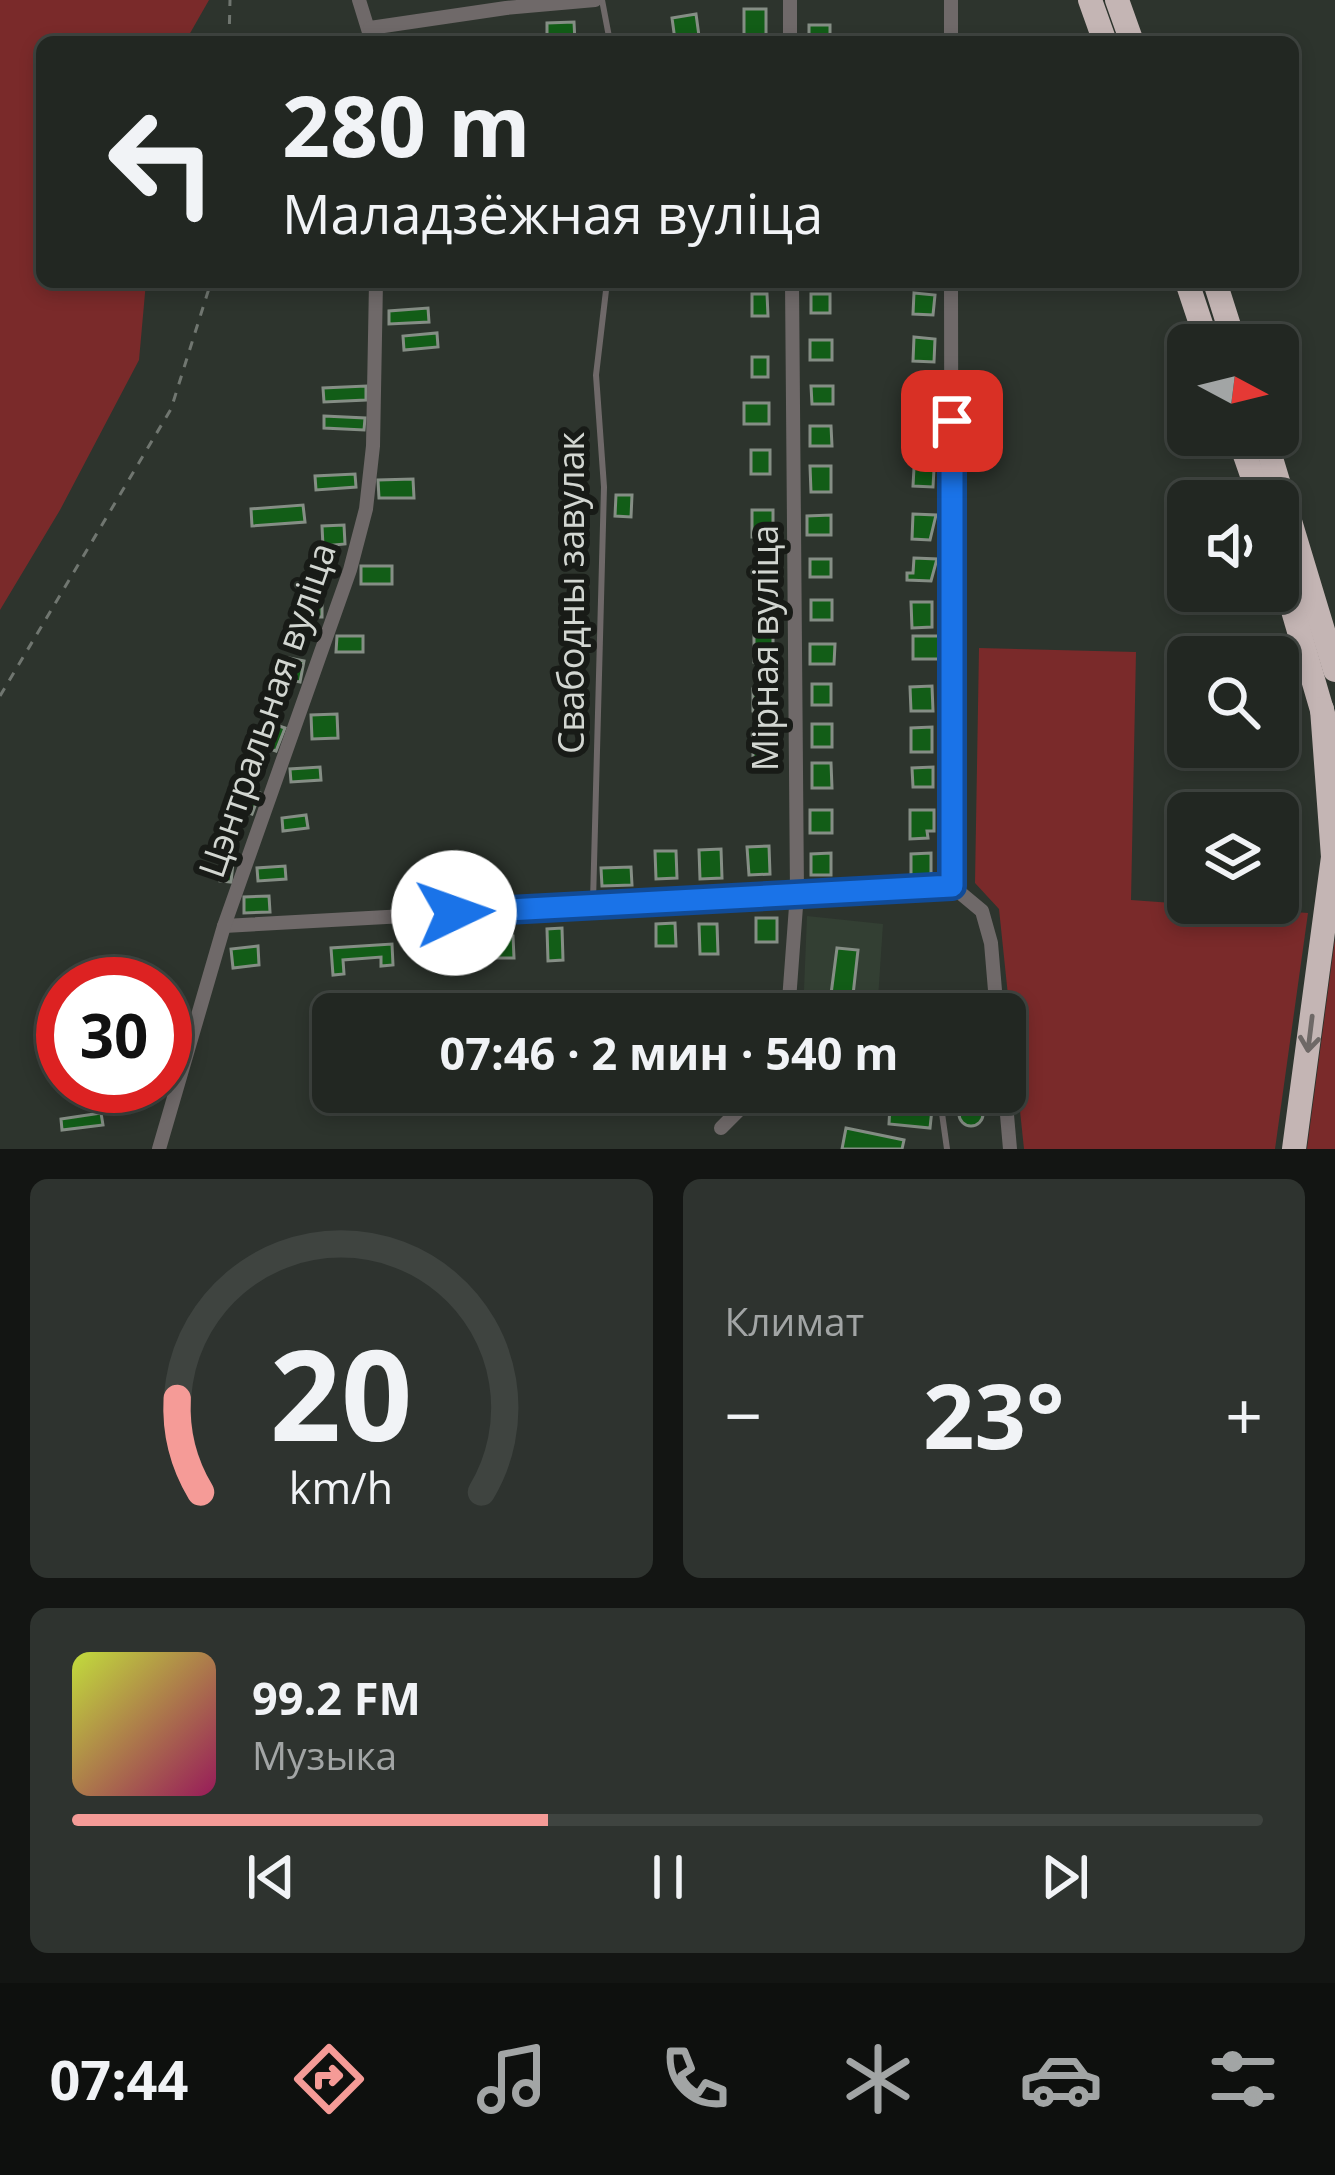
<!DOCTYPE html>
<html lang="ru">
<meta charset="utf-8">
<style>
body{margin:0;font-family:"Open Sans",sans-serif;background:#2e332f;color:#f1f3f6;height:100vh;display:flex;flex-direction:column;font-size:45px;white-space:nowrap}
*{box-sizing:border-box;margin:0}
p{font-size:39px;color:#a2a5a5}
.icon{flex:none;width:66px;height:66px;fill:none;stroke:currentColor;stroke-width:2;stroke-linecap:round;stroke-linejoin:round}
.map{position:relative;height:1149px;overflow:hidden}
.side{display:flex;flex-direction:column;gap:30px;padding:30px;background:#131513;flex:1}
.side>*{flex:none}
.top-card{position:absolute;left:36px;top:36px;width:1263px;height:252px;border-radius:18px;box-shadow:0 6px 18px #0003,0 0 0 3px #3f4440;background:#222722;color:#f1f3f6;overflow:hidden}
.needle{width:78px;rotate:97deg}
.controls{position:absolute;left:1167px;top:324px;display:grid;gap:24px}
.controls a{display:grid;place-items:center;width:132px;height:132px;border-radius:18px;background:#222722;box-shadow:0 6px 18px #0003,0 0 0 3px #3f4440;font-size:60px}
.speed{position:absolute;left:36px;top:957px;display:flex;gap:24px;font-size:60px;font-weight:700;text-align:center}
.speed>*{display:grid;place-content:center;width:156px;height:156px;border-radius:50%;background:#222722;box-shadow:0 6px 18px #0003,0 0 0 3px #3f4440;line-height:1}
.speed .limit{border:18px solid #d22;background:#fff;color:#111}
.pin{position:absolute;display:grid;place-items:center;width:102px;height:102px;color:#fff;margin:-51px;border-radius:24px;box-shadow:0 6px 18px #0006}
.me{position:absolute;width:132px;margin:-66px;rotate:87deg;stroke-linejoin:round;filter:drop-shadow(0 0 9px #0008)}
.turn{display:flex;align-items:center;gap:42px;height:252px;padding:0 48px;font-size:54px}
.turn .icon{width:156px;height:156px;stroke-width:2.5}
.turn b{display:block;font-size:84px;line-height:102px}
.big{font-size:90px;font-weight:700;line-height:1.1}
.side .card{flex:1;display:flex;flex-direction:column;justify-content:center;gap:18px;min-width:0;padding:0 42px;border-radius:18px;background:#2e332f}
.side .dial{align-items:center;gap:0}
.dial svg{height:312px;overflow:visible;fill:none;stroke:#3f4440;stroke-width:7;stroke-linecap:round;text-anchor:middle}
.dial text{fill:#f1f3f6;stroke:none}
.song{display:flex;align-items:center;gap:36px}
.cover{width:144px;height:144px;border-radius:18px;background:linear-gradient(135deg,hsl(70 70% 55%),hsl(330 70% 35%))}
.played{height:12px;border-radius:6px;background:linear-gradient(90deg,#f59b97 40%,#3f4440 40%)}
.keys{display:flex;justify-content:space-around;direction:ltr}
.heat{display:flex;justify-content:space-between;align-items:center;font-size:66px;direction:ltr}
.side .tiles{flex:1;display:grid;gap:30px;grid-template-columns:1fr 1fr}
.card:last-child{grid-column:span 2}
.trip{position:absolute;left:312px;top:993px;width:714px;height:120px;border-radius:18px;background:#222722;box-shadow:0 6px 18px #0003,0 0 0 3px #3f4440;font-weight:700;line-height:120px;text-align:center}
.tab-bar{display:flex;height:192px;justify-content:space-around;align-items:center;background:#0e100e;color:#a2a5a5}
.tab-bar .icon{width:84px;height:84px}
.tab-bar .on{color:#f59b97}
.tab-bar b{font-size:54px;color:#f1f3f6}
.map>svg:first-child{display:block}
</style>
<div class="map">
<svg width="1335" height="1149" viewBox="0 0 1335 1149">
<rect width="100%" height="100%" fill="#2d342d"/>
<path fill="#333f33" d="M807,916L883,924L877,1014H803Z"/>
<g fill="#7a2a2a">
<path d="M0,0H209L185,42H42V282H146L139,360L60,510L0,610Z"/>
<path d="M979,648L1136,652L1131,900L1308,913L1275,1149H1024L999,909L975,883Z"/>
<path d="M1335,939V1149H1307Z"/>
</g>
<g fill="#125d17" stroke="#858e85" stroke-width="3">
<rect x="744" y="9" width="22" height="29"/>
<path d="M696,14L699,36L675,40L672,18Z"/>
<path d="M574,22L575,42H547V23Z"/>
<rect x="809" y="25" width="21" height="17"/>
<path d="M914,293L935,295L933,315L913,314Z"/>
<path d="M752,294H767L768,316H752Z"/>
<rect x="811" y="294" width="19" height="19"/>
<path d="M428,308L429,322L389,324V311Z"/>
<path d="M437,333L438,347L404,350L403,336Z"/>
<path d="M914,337L935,339L934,362L913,361Z"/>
<rect x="810" y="340" width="22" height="20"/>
<rect x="752" y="357" width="16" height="20"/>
<path d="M909,385L937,386L936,405L908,404Z"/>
<path d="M366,386V400L324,402L323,388Z"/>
<path d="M811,386H833V404H812Z"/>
<rect x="744" y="403" width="25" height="21"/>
<path d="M324,416L365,418L364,430L324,428Z"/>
<path d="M914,424L934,425L932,448L913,447Z"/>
<path d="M810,426H831L832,446H810Z"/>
<rect x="751" y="450" width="19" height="24"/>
<path d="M810,466H831V492H811Z"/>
<path d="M914,468L934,469L933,487L913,486Z"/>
<path d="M355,474L356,487L316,490L315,476Z"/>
<path d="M413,479L414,498H379L378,480Z"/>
<path d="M616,495H632L631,517L615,516Z"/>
<path d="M303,505L305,522L252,526L251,509Z"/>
<rect x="752" y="510" width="21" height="27"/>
<path d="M913,514L936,515L930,540L912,539Z"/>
<path d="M831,515V535H807V516Z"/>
<path d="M344,525L345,544L323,546L322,526Z"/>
<path d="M914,558L937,559L931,581L907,580V573H913Z"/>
<rect x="810" y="559" width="21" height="18"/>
<rect x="361" y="566" width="31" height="18"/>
<path d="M772,577V599H755V578Z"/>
<path d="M304,595H322V617H305Z"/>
<rect x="811" y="600" width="21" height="20"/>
<path d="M911,602H932V627L912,628Z"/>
<rect x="754" y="635" width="19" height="27"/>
<path d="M337,636H363V652H336Z"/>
<rect x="913" y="636" width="27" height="23"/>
<path d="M810,644H835L834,664H810Z"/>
<path d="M289,658L304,661L300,682L285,679Z"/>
<rect x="812" y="684" width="19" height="21"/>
<path d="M932,686L933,711H911L910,687Z"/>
<rect x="753" y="689" width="18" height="22"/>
<path d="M337,714L338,738L312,739L311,715Z"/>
<path d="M264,721L285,728L276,751L256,744Z"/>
<rect x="812" y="724" width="20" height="23"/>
<path d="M932,727V752H911V728Z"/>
<rect x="753" y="735" width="18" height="23"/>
<path d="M812,763H831L832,788H812Z"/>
<path d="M320,767L321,780L291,782L290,769Z"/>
<path d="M933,767V787H913L912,768Z"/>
<path d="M246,788L260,793L252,814L238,809Z"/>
<rect x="810" y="810" width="22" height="23"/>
<path d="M910,810H934V831H927L928,838L910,839Z"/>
<path d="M306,815L308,828L283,831L282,818Z"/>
<path d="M769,846L770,874L749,875L747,847Z"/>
<path d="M721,849L722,878L700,879L699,850Z"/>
<path d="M655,851H676L677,878L656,879Z"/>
<path d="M223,852L234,853L231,882L220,881Z"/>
<path d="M831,853V875H811V854Z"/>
<path d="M931,853V875L911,876V854Z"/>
<path d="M468,862H488L489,881L469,882Z"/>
<path d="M285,866L286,879L258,881L257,868Z"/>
<path d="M631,867L632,885L602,886L601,868Z"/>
<path d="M269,896L270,912L244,913V897Z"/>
<rect x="756" y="918" width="21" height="24"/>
<path d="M675,923L676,946H656V924Z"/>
<path d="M699,924H717L718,954H700Z"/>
<path d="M562,928L563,960L548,961L547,929Z"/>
<path d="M465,935L466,959L455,960L449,936Z"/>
<path d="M513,936L514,958H495L494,937Z"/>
<path d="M392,944L393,965L381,966V957L343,960L344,974L333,975L331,948Z"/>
<path d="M258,946L259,965L233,968L231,949Z"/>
<path d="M837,948L858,950L852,1004L830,1002Z"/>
<circle cx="971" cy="1114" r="12"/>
<path d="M890,1105L932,1109L930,1128L889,1124Z"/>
<path d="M101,1113L103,1125L62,1130L61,1119Z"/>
<path d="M846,1128L904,1140L902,1149H842Z"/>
</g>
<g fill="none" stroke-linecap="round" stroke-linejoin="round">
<g stroke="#707670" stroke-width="3" stroke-dasharray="9 9" stroke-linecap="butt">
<path d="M229,42L230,0"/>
<path d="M0,696L171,409L211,282"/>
</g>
<g stroke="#6f6969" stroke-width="6">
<path d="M602,0L610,42"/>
<path d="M593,902L604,487L596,375L607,282"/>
<path d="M939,1092L947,1149"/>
</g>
<g stroke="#6f6969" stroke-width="14">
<path d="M359,0L372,42"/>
<path d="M790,0V42"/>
<path d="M951,0V42"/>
<path d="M370,28L506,8L595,0"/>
<path d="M951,282L952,886L982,911L991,943L997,1014"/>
<path d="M224,926L952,886"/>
<path d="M788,1014L797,893L792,282"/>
<path d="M1005,1092L1010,1149"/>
<path d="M721,1128L757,1092"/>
<path d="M159,1149L224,926L350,570L366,509L373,446L376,282"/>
</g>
<g stroke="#c4b5b4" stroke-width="24">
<path d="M1090,0L1105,42"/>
<path d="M1117,0L1132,42"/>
<path d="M1187,282L1208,345"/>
<path d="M1215,282L1235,345"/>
<path d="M1238,435L1261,501"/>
<path d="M1264,435L1335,670"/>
<path d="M1278,559L1326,724"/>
<path d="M1294,1149L1333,857L1322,709"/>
</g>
</g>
<defs><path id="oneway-shaft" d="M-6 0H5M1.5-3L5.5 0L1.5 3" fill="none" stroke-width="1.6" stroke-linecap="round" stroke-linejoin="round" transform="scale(3)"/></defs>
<use stroke="#6e6866" href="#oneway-shaft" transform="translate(1310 1034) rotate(97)"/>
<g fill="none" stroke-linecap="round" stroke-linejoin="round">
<defs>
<path id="route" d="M454,913L952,886V421"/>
</defs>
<use href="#route" stroke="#114b97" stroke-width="30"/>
<use href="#route" stroke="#1a73e8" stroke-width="21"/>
</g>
<g text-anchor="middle" stroke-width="12" stroke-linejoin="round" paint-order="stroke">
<g font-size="36" fill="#d2d6d1" stroke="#181b17">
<text transform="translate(571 593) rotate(-90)" y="13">Свабодны завулак</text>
<text transform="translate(765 648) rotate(-90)" y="13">Мірная вуліца</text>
<text transform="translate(267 710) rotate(-71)" y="13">Цэнтральная вуліца</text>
</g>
</g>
</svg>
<div class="controls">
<a><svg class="needle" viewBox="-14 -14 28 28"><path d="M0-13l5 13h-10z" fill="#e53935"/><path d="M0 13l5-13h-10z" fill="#a2a5a5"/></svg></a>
<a><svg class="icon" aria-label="sound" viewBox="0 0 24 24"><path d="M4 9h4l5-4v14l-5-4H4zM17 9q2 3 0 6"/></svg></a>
<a><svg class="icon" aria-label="search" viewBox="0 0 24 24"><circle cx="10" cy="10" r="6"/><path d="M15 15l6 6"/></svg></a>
<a><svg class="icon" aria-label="layers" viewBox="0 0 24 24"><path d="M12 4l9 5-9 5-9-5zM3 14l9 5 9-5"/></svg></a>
</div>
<div class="speed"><div class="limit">30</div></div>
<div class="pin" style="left:952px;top:421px;background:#d93025"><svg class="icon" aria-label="arrive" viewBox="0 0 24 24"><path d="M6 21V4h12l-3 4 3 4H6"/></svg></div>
<svg class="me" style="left:454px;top:913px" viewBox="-20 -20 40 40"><circle r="19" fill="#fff"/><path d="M0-13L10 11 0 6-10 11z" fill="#1a73e8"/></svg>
<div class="trip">07:46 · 2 мин · 540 m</div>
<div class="top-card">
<div class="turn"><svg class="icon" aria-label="left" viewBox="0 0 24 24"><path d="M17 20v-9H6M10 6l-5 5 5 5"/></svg><div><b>280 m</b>Маладзёжная вуліца</div></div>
</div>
</div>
<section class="side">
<div class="tiles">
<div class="card dial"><svg viewBox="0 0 100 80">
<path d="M14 69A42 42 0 1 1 86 69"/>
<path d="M14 69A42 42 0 0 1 8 45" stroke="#f59b97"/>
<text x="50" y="56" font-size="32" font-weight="700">20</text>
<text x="50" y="72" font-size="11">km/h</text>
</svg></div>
<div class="card"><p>Климат</p>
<div class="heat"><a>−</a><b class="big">23°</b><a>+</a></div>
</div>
<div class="card">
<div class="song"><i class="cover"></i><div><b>99.2 FM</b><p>Музыка</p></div></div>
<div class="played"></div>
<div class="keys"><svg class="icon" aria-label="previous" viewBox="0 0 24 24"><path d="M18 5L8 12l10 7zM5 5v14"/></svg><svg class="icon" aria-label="pause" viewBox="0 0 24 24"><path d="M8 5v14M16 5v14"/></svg><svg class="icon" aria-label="next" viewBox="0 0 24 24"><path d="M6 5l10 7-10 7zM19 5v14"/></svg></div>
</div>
</div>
</section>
<nav class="tab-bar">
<b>07:44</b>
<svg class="icon on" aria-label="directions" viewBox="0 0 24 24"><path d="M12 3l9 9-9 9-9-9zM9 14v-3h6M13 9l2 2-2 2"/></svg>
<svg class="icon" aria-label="music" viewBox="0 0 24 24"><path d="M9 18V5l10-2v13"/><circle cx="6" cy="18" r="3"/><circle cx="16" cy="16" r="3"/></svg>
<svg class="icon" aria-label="phone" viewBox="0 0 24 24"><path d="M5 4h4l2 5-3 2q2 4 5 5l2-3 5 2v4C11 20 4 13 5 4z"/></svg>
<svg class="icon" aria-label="climate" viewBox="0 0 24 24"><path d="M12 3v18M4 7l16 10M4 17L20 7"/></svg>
<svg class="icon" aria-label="car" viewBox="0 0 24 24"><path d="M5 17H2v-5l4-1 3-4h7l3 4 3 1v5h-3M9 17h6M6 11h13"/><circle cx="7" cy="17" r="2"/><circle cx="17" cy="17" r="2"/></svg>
<svg class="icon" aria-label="filters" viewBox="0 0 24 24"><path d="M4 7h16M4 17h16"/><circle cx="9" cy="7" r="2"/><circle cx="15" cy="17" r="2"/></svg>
</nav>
